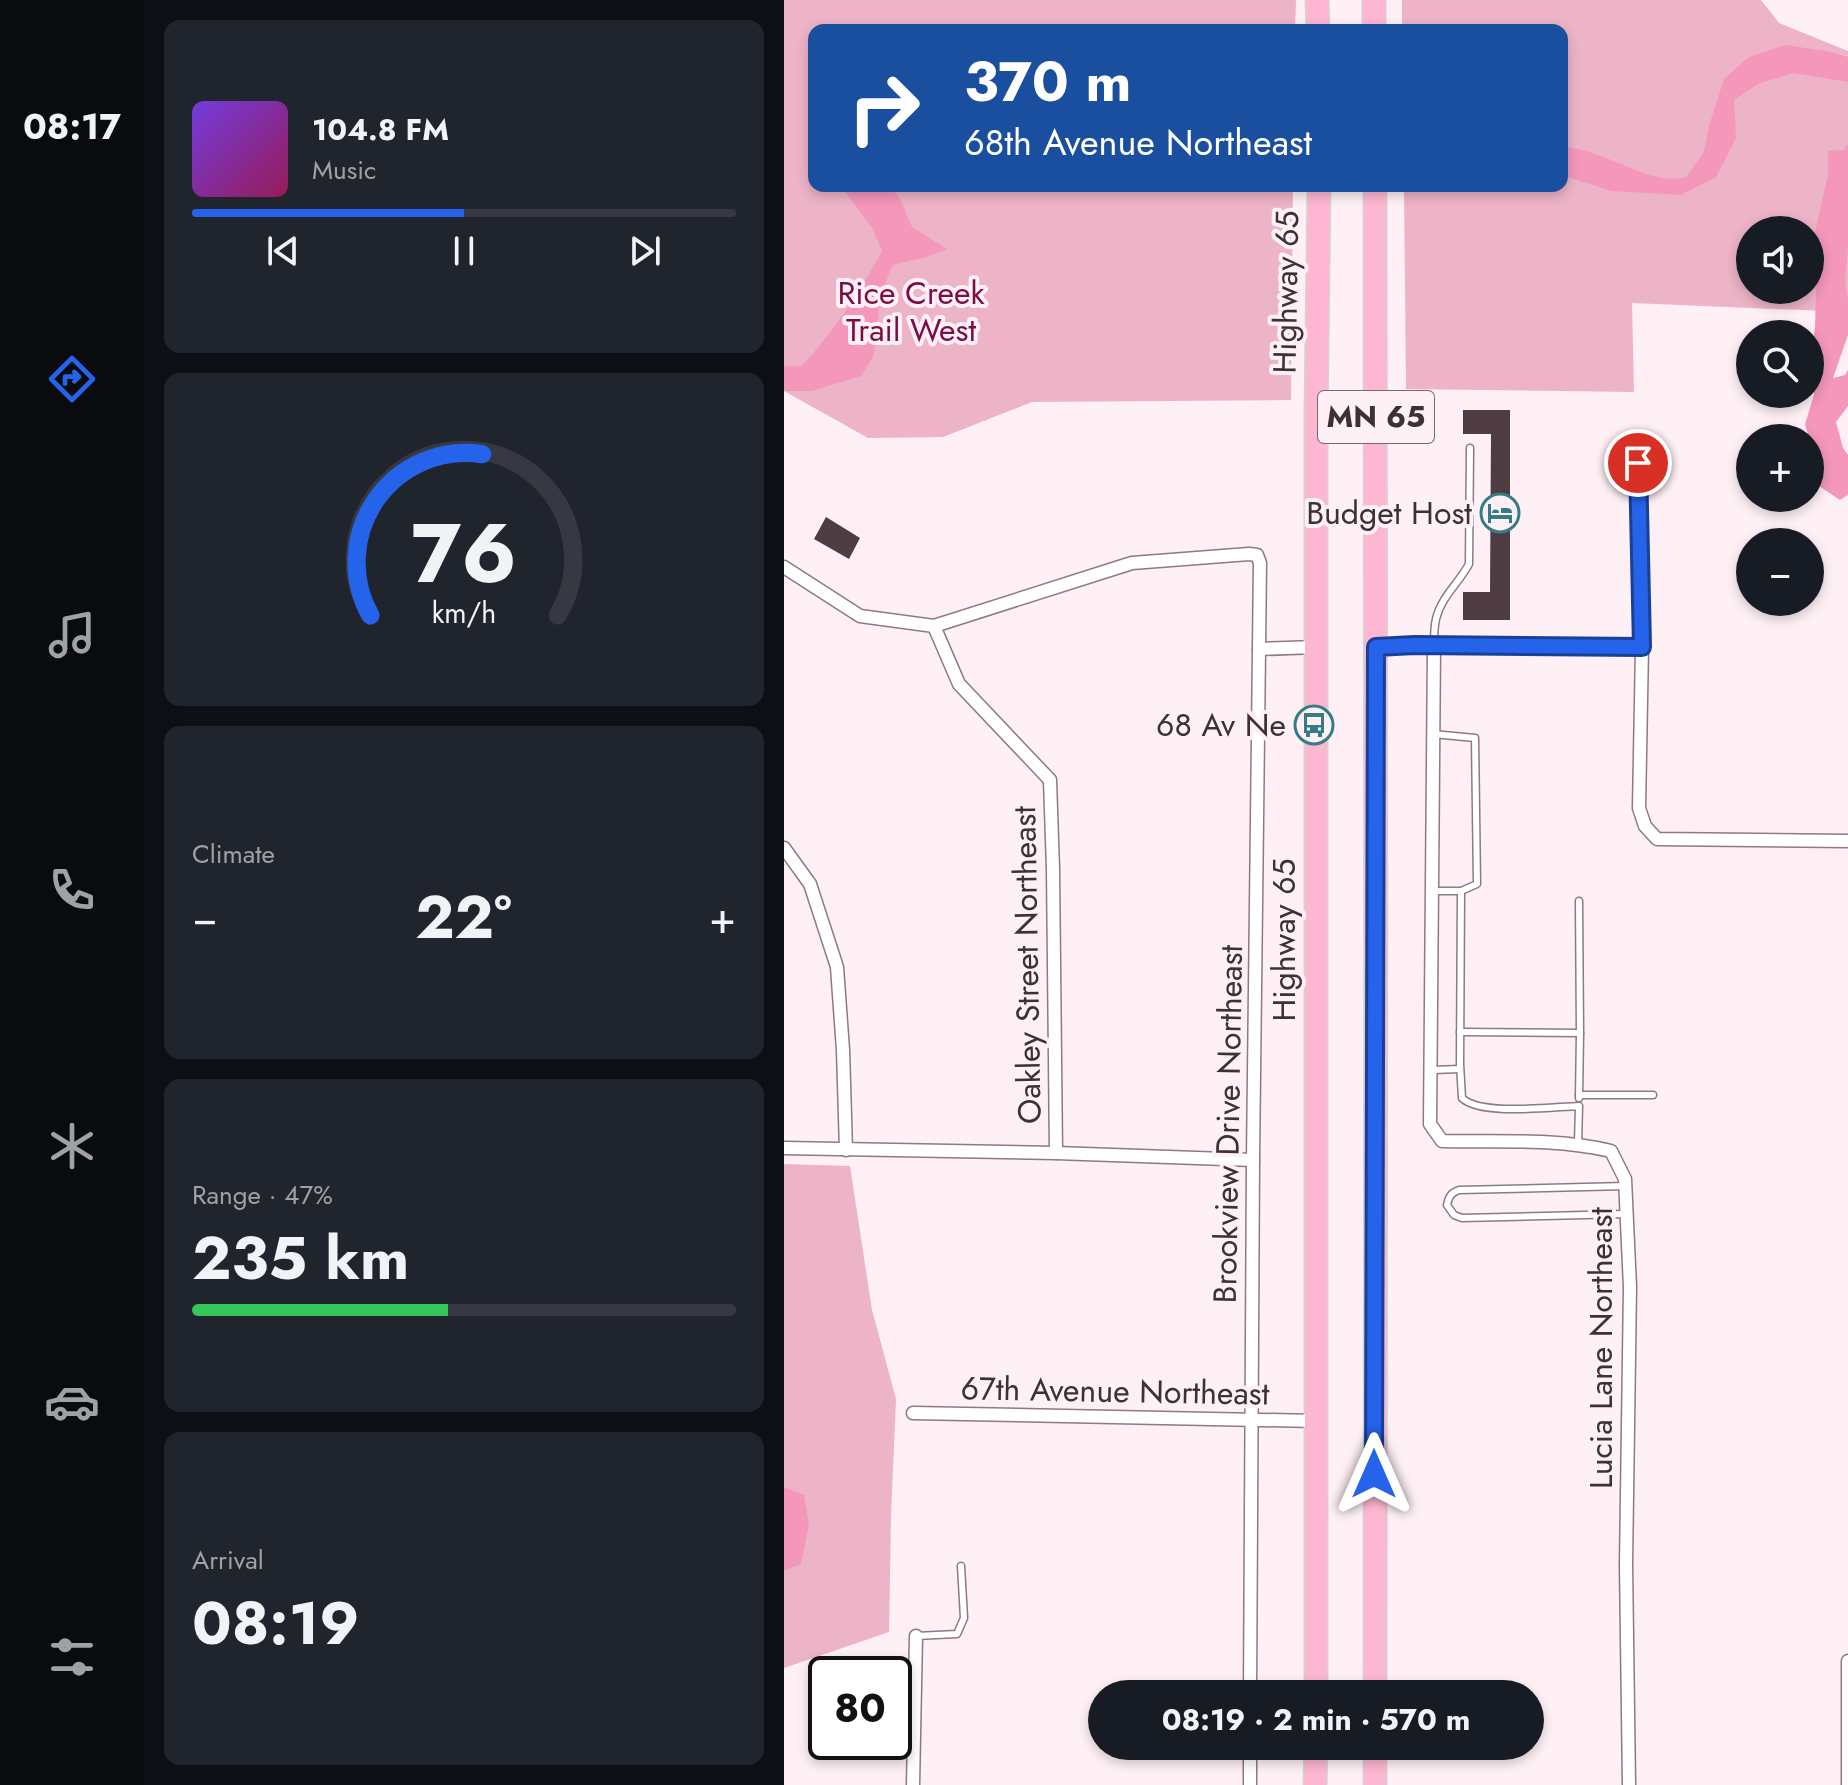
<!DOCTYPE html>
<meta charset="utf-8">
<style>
body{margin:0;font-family:Jost,sans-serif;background:#20242c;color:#f1f3f6;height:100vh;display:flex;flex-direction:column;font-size:30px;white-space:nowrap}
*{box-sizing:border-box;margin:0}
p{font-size:26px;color:#9ea1a6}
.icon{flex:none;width:44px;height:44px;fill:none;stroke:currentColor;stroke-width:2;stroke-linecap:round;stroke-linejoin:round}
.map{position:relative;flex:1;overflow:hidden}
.drawer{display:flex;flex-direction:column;gap:20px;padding:20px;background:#0d0f14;width:640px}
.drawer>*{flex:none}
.top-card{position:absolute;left:24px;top:24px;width:760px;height:168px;border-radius:16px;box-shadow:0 4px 12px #0003;background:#1a4fa0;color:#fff;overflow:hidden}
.fabs{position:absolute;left:952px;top:216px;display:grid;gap:16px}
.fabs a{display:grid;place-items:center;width:88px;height:88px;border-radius:50%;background:#171b24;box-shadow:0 4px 12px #0003;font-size:40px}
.speed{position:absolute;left:24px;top:1656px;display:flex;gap:16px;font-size:40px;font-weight:700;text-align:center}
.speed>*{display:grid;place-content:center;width:104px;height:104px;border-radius:50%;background:#171b24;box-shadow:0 4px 12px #0003;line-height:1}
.speed .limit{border:4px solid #111;border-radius:12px;background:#fff;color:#111}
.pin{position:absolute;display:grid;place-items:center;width:68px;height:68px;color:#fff;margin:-34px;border:4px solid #fff;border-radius:50%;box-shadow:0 2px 8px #0007}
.me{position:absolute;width:88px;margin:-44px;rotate:0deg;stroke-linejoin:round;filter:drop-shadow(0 0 6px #0008)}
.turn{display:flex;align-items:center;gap:28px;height:168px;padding:0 24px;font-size:36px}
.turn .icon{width:104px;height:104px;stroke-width:2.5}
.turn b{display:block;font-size:56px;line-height:68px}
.big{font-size:60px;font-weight:700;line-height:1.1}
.drawer .card{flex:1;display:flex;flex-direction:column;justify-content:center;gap:12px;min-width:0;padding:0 28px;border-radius:16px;background:#20242c}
.drawer .dial{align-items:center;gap:0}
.dial svg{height:208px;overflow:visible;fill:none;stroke:#363941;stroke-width:7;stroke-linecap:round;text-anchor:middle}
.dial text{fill:#f1f3f6;stroke:none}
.song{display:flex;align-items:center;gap:24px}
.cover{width:96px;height:96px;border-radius:12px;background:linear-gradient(135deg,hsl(260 70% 55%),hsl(330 70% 35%))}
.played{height:8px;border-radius:4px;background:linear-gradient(90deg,#2563eb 50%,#363941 50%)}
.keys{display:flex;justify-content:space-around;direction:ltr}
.heat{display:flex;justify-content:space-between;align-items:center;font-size:44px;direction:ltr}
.charge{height:12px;border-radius:6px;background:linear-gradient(90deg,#34c759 47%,#363941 0)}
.trip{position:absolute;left:304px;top:1680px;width:456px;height:80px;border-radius:40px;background:#171b24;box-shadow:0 4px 12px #0003;font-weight:700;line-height:80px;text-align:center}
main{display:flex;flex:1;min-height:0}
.dock{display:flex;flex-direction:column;width:144px;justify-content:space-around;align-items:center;background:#090b0e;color:#9ea1a6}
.dock .icon{width:56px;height:56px}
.dock .selected{color:#2563eb}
.dock b{font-size:36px;color:#f1f3f6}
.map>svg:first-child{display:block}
</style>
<main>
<nav class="dock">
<b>08:17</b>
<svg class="icon selected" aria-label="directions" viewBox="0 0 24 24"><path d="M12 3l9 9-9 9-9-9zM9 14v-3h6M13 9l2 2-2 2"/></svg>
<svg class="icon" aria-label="music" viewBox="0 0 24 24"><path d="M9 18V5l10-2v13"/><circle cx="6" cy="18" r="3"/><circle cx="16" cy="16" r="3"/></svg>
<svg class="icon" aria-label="phone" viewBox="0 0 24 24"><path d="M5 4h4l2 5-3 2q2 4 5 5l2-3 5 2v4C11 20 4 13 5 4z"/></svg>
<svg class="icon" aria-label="climate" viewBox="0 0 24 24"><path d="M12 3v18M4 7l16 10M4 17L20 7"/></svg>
<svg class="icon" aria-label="car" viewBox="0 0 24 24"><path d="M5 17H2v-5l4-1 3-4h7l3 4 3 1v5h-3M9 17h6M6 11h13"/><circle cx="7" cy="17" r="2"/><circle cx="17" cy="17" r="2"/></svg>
<svg class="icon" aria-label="filters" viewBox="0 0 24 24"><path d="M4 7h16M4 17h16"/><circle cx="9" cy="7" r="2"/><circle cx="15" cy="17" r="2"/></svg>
</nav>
<section class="drawer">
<div class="card">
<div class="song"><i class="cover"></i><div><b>104.8 FM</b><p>Music</p></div></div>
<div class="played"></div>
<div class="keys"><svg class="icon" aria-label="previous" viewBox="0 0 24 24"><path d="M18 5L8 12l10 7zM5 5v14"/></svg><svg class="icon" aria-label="pause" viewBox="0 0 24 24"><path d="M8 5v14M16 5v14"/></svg><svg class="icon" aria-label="next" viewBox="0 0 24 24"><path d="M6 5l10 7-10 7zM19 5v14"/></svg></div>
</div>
<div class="card dial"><svg viewBox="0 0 100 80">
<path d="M14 69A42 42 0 1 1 86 69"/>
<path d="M14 69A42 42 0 0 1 57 7" stroke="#2563eb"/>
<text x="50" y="56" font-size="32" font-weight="700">76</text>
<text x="50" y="72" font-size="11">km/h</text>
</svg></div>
<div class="card"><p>Climate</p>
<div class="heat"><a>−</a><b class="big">22°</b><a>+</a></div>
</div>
<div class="card"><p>Range · 47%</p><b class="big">235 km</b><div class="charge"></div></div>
<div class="card"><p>Arrival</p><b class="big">08:19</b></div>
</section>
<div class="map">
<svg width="1064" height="1785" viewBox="0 0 1064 1785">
<rect width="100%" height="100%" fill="#fef0f4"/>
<g fill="#edb3c7" fill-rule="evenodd">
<path d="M0,0H512L511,30H30V186H509L507,400L248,402L159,437L84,438L0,391Z"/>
<path d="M618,0H977L995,23L1064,51V312L848,303L850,392L622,389L620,186H778V30H618ZM966,230H1026V290H966Z"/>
<path d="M0,1164L66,1166L88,1310L112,1399L107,1517L105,1632L0,1668Z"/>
</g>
<g fill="#f497ba">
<path d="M407,24L447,25L448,30H402Z"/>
<path d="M1001,45L1042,51L1064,57V82L1009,73L974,84L950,100L952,138L932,177L897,195L827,191L778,175V146C792,148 808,152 822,158C847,167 875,184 902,177L920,152L925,126L940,79L965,57Z"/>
<path d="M1064,144V248L1061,279L1064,301V335L1049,378L1061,375L1064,370V406L1052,422L1059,448L1064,455V495L1056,500L1035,486L1031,458L1021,424L1030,395L1026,363L1031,327L1032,292L1027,250L1044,175V151L1060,150Z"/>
<path d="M57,186H105L115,197L128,227L163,249L142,257L108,265L96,299L90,355L77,376L28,391H0V366H18C50,331 75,293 98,251L88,228Z"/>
<path d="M0,1487L20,1495L25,1525L17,1564L0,1571Z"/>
</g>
<g fill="#4e3c42">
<path d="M679,410H726V620H679V592H706L707,434H679Z"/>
<path d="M42,517L76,538L65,559L30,539Z"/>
</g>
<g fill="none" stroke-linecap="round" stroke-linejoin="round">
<defs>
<g id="service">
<path d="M650,645C650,637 650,627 652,619C657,597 675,583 685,564L686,448"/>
<path d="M648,891H677L693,884L691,738L649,734"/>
<path d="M677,891L676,1064L678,1098C696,1116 767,1107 795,1106L794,1144"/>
<path d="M676,1032L796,1033L795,901"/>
<path d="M648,1070L676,1069"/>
<path d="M795,1095H869"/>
<path d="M795,1098L796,1033"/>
<path d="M841,1214L678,1218L670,1215L663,1205C665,1196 667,1193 675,1190L842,1186"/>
<path d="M132,1636L173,1634L180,1618L177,1566"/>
</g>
<g id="minor">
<path d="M853,437L858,647L855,808L861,826L873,839L1064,841"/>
<path d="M0,567L76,616L150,626L348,563L465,554L473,555L476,563L469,1160L466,1694"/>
<path d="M150,626L175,684L266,780L269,869L272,1153"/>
<path d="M650,645L646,1124L658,1141C714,1142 772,1138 827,1151L841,1179L846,1287L842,1564L845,1785"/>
<path d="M592,647L650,645L858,647"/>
<path d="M475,649L533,647"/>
<path d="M0,848L26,884L53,967L59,1050L62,1150"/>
<path d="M0,1148L272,1153L469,1160"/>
<path d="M129,1413L532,1421"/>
<path d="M466,1746V1785"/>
<path d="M129,1785L132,1636"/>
<path d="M1064,1785V1661"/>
</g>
<g id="trunk">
<path d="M533,0L534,30"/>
<path d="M590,0V30"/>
<path d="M591,186C594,689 590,1191 591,1694"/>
<path d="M532,1694V415L535,186"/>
<path d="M591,1746V1785"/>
<path d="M531,1785L532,1746"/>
</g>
</defs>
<use href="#service" stroke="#8e7a80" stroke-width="9"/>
<use href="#minor" stroke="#8e7a80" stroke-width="15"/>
<use href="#trunk" stroke="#d4d2d2" stroke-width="25"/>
<use href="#service" stroke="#fff" stroke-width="6"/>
<use href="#minor" stroke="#fff" stroke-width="12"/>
<use href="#trunk" stroke="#feb7d2" stroke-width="22"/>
</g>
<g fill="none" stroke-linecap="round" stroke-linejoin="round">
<defs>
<path id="route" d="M590,1474L592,647L631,645L858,647L854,463"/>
</defs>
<use href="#route" stroke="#184099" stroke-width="20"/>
<use href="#route" stroke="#2563eb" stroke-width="14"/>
</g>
<defs>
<symbol id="hotel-ring" viewBox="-11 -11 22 22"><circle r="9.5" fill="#fef0f4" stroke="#357d85" stroke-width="1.5"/><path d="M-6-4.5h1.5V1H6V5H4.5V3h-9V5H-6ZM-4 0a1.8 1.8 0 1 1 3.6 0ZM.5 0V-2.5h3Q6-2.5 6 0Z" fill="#357d85"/></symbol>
<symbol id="bus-ring" viewBox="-11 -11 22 22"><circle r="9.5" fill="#fef0f4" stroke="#357d85" stroke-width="1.5"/><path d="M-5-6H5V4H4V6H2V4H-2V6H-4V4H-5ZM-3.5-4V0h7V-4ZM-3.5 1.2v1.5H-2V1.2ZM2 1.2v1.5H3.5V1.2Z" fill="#357d85"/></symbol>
</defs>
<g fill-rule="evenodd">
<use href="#hotel-ring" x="694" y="491" width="44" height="44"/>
<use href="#bus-ring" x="508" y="703" width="44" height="44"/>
</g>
<g text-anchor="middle" stroke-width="8" stroke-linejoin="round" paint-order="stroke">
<rect fill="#fef0f4" stroke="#756b6e" stroke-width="2" x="534" y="391" width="116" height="52" rx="6"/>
<g font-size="30" font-weight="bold" fill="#3a3234">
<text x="592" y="427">MN 65</text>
</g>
<g font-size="32" fill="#3a3234" stroke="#fef0f4">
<text transform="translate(502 292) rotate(-89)" y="11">Highway 65</text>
<text transform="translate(500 940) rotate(-90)" y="11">Highway 65</text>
<text transform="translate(243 965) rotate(-91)" y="11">Oakley Street Northeast</text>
<text transform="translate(444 1124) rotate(-89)" y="11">Brookview Drive Northeast</text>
<text transform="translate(817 1348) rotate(-90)" y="11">Lucia Lane Northeast</text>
<text transform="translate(331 1391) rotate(1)" y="11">67th Avenue Northeast</text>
</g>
<g font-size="32" fill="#7a0c46" stroke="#fef0f4">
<text x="127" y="304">Rice Creek<tspan x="127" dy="37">Trail West</tspan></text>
</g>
<g font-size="32" fill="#3a3234" stroke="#fef0f4" text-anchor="end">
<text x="688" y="524">Budget Host</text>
<text x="502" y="736">68 Av Ne</text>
</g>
</g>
</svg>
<div class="fabs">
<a><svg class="icon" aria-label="sound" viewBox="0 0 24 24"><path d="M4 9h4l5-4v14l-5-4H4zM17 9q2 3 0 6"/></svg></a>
<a><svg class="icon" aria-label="search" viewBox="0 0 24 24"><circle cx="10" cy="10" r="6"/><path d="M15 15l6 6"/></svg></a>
<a>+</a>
<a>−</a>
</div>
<div class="speed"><div class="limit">80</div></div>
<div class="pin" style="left:854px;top:463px;background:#d93025"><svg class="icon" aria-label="arrive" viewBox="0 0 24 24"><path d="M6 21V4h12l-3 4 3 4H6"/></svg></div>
<svg class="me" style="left:590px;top:1474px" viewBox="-20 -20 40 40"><path d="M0-17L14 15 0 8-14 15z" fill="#2563eb" stroke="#fff" stroke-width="4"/></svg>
<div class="trip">08:19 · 2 min · 570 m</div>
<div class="top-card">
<div class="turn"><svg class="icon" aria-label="right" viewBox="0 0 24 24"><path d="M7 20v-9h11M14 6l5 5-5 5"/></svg><div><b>370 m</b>68th Avenue Northeast</div></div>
</div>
</div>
</main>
